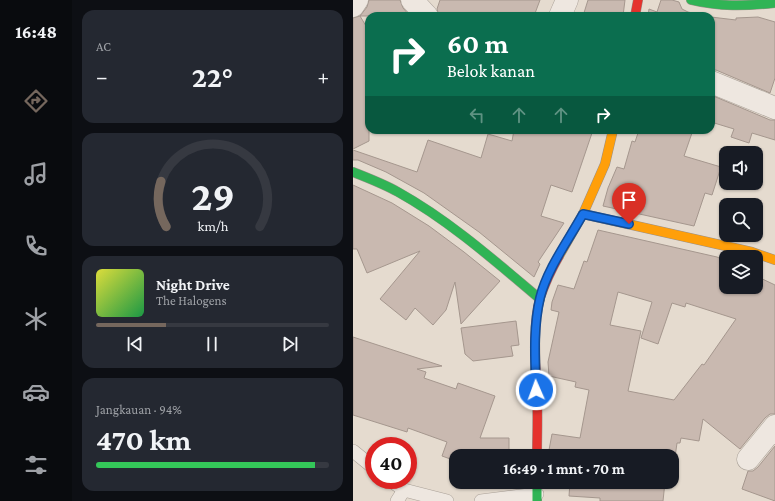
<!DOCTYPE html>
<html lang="id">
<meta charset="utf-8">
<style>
body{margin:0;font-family:"Crimson Pro",serif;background:#242831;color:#f1f3f6;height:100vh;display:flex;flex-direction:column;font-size:15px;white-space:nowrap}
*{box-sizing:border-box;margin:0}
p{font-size:13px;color:#9ea1a6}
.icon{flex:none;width:22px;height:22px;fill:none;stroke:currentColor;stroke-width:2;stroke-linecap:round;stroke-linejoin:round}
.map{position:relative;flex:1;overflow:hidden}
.drawer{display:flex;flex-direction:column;gap:10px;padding:10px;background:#0d0f14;width:281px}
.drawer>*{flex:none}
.top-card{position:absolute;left:12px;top:12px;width:350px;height:122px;border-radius:12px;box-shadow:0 1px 3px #0004;background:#0b6e4f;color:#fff;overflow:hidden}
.buttons{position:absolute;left:366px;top:146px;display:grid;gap:8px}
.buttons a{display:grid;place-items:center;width:44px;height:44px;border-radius:8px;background:#171b24;box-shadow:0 1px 3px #0004;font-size:20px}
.speed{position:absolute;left:12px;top:437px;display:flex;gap:8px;font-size:20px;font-weight:700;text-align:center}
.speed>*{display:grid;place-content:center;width:52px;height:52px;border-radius:50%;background:#171b24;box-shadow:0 1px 3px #0004;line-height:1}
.speed .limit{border:6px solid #d22;background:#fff;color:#111}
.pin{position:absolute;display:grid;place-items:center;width:34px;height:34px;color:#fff;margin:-41px -17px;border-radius:50% 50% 50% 0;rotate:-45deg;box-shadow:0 0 4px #0007}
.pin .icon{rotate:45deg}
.me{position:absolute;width:44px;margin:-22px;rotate:358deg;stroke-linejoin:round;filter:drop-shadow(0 0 3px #0008)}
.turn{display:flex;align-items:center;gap:14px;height:84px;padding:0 16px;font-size:18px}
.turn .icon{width:52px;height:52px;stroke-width:2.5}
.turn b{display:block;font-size:28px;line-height:34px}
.lanes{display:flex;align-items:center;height:38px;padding:0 16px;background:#0003;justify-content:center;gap:20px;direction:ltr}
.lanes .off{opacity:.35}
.big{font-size:30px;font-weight:700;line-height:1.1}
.drawer .widget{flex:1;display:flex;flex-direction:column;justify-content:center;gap:6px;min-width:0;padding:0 14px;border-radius:12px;background:#242831}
.drawer .dial{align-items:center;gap:0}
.dial svg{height:104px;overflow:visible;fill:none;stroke:#363941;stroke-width:7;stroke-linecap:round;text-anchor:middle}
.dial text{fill:#f1f3f6;stroke:none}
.song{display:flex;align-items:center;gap:12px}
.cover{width:48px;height:48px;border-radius:6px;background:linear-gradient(135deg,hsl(60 70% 55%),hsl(140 70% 35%))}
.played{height:4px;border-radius:2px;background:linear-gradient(90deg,#75675d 30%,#363941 30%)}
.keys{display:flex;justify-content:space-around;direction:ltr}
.heat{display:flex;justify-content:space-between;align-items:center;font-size:22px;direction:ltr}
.charge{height:6px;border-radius:3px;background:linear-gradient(90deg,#34c759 94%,#363941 0)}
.trip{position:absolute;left:96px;top:449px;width:230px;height:40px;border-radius:12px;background:#171b24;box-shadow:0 1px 3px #0004;font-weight:700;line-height:40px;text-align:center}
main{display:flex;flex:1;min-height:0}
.tab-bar{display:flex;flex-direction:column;width:72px;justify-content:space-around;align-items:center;background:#090b0e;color:#9ea1a6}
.tab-bar .icon{width:28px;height:28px}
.tab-bar .selected{color:#75675d}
.tab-bar b{font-size:18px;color:#f1f3f6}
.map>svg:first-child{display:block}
</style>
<main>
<nav class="tab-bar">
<b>16:48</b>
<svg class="icon selected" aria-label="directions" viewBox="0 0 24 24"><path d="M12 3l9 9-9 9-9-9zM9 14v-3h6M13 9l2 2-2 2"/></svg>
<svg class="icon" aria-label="music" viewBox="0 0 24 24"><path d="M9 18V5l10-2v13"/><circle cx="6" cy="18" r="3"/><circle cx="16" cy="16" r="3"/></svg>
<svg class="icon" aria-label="phone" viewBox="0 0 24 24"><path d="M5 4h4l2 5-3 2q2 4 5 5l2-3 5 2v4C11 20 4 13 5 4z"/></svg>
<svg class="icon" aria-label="climate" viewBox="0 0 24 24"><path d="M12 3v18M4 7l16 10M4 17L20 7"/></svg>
<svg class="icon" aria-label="car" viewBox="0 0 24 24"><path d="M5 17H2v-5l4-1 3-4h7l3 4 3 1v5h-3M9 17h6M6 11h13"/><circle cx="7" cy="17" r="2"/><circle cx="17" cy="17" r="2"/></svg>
<svg class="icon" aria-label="filters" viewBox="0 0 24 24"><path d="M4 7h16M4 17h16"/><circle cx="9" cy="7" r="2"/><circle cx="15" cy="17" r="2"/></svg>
</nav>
<section class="drawer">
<div class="widget"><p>AC</p>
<div class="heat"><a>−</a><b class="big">22°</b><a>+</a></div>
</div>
<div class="widget dial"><svg viewBox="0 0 100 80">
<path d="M14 69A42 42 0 1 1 86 69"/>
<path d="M14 69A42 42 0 0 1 10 34" stroke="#75675d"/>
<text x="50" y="56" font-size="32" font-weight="700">29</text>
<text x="50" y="72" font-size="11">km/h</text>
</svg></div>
<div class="widget">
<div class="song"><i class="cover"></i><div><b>Night Drive</b><p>The Halogens</p></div></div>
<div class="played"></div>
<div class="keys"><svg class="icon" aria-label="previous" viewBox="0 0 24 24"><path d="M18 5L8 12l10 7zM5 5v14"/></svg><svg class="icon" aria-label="pause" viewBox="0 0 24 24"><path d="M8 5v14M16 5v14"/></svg><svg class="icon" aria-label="next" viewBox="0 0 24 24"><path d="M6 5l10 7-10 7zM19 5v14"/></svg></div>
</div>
<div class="widget"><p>Jangkauan · 94%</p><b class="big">470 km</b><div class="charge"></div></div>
</section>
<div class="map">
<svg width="422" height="501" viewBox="0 0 422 501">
<rect width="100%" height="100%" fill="#e5dbcf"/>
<g fill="#c9b9b0" stroke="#a5978e" fill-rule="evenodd">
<path d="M16,0H47L50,8L57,16H7L14,7Z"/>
<path d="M87,0H187L181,16H86L84,9Z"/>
<path d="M235,0H272L270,16H230Z"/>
<path d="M308,0H319L326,2L329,9L335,12L352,16H295L296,9L304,12Z"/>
<path d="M7,16L16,31V141L0,149V18Z"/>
<path d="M358,17L383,20V18L405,17L422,22V78L417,93L363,70H358Z"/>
<path d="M358,95L417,120H422V140L399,133L396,143L378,137L381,129L358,122Z"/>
<path d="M161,130H240L219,192L198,185L188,216L211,223L185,262L187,264L181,277L126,232L71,193L33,172L5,160H0V150L64,172L75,140L128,158L135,134L159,141Z"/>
<path d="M286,130H340L331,156L368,167L359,195L352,193L341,226L250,206L255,188L264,167L271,169L279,141L282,142Z"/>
<path d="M0,185L39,203L76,226L111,252L147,281L108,324L102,282L93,310L80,325L62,308L53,320L27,299L67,251L14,273L4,249H0Z"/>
<path d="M245,230L364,257L373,261V287H403V276L422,285V414H417L412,418L387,449L350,419L346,441L328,438L327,443H324L320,472L319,456H200L201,451L196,450L199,434L227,438L236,390L222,387L223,382L196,376L195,362L206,312L198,310L199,302L205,285L221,289L231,261L234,262ZM265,292L299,302L288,338L305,344L319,303L332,307L333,303L383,319L351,365L349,364L321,400L275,391L288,331L257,325Z"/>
<path d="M163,321L166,345L158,346L160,356L120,361L112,354L108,328Z"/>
<path d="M0,337L89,366L64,369L73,372L71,378L103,389L105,383L142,396L127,438H156V456H103V461L89,456L94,442L55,428L54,432L0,415Z"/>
<path d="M422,446V501L389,489L395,471H400L405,467Z"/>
<path d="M134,482H156L155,488H134Z"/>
<path d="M217,482H312L310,501H247V498L216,496Z"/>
</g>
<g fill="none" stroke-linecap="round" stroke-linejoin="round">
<defs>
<g id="lane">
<path d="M0,451L21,468"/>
<path d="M37,480L51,490L94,501"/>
<path d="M44,501L51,490"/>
<path d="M128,501L184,494"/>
</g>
<g id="street">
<path d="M59,0L74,16"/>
<path d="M0,6L4,0"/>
<path d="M207,16L214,0"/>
<path d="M358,82L422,108"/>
<path d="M395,459L422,426"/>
</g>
<g id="fast">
<path d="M338,0C366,7 393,6 422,3"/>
<path d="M0,172C15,178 31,184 45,192C97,221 142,261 187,299"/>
<path d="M184,482V501"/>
</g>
<g id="slow">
<path d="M230,214L399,252L422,260"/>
<path d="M206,256L230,214L252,164L260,130"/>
</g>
<g id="jam">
<path d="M282,16L285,0"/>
<path d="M184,456C184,437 185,417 184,398C183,367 179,328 187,298C192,283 198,270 206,256"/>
</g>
</defs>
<use href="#lane" stroke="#aaa198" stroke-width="14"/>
<use href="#street" stroke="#aaa198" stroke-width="23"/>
<use href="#fast" stroke="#9a9088" stroke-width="10"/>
<use href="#slow" stroke="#9a9088" stroke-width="10"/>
<use href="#jam" stroke="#9a9088" stroke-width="10"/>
<use href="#lane" stroke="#eee7e0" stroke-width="13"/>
<use href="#street" stroke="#eee7e0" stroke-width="22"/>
<use href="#fast" stroke="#30b455" stroke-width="9"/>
<use href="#slow" stroke="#ff9f0a" stroke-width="9"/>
<use href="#jam" stroke="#e5322d" stroke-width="9"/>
</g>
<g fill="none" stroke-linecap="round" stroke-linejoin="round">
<defs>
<path id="route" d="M183,390C182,359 180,328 187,298C194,269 215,241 230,214L276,224"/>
</defs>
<use href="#route" stroke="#114b97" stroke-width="10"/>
<use href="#route" stroke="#1a73e8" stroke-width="7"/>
</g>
</svg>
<div class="buttons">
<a><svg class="icon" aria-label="sound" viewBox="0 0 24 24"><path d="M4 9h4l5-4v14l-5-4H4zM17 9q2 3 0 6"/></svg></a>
<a><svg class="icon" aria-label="search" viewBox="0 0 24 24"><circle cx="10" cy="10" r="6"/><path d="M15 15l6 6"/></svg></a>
<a><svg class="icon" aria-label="layers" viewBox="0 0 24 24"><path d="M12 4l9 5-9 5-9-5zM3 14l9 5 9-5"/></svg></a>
</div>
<div class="speed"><div class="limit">40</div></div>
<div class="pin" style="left:276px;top:224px;background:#d93025"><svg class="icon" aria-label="arrive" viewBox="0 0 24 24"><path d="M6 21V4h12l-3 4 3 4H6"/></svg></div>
<svg class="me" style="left:183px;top:390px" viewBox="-20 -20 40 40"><circle r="17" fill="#1a73e8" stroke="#fff" stroke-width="3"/><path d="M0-11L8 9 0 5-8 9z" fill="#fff"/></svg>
<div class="trip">16:49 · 1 mnt · 70 m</div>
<div class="top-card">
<div class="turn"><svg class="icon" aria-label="right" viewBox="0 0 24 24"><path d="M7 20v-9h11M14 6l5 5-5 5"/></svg><div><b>60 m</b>Belok kanan</div></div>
<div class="lanes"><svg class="icon off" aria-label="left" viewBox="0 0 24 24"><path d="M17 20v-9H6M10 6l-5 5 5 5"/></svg><svg class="icon off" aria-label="ahead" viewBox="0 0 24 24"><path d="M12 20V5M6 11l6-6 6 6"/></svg><svg class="icon off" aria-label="ahead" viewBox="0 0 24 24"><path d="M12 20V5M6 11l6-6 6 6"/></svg><svg class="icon" aria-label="right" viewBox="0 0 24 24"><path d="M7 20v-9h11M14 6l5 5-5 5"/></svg></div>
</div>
</div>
</main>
